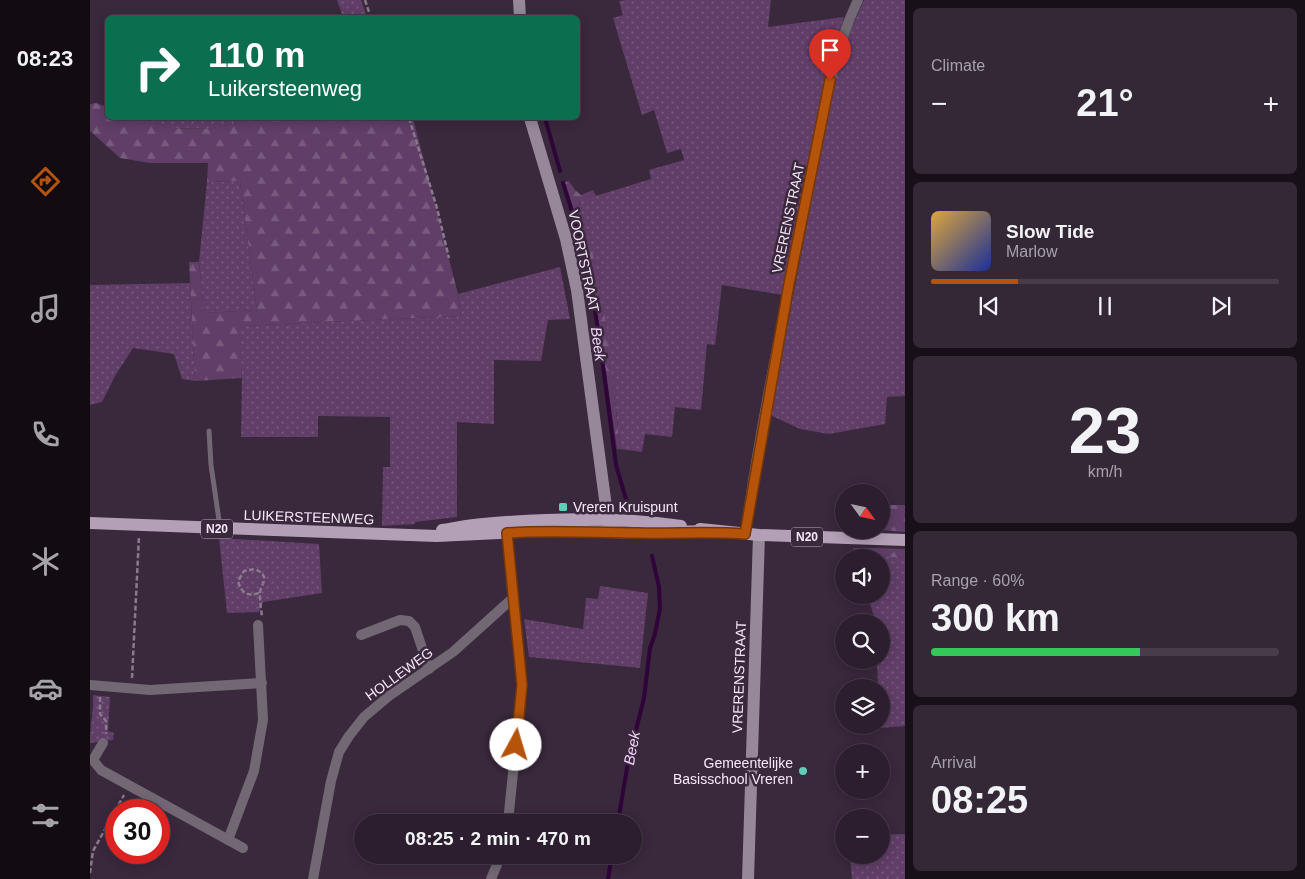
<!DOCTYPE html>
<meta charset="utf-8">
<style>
body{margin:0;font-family:Helvetica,sans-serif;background:#342736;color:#f1f3f6;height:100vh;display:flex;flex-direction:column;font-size:19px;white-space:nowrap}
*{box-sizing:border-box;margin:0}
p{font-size:16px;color:#a6a2aa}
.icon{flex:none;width:28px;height:28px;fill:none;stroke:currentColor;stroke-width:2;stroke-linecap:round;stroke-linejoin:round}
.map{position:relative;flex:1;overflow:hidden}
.details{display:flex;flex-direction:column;gap:8px;padding:8px;background:#181019;width:400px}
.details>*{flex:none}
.hud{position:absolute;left:15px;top:15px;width:475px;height:105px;border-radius:8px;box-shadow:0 2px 12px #0003,0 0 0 1px #483c4a;background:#0b6e4f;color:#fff;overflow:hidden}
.needle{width:32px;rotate:123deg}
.fabs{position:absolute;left:745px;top:484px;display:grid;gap:10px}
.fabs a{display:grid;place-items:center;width:55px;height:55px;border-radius:50%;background:#2c1e2e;box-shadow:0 2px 12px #0003,0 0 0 1px #483c4a;font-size:25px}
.speed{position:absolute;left:15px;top:799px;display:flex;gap:10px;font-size:25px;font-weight:700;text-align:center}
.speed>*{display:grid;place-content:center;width:65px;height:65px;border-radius:50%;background:#2c1e2e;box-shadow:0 2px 12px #0003,0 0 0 1px #483c4a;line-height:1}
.speed .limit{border:8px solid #d22;background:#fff;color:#111}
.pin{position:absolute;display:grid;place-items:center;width:42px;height:42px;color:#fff;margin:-51px -21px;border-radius:50% 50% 50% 0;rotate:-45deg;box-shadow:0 0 5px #0007}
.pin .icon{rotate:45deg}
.me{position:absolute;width:55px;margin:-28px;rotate:6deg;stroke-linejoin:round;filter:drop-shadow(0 0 4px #0008)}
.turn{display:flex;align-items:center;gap:18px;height:105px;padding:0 20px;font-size:22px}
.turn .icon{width:65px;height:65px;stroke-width:2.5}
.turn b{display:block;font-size:35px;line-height:42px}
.big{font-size:38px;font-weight:700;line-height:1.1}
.details .widget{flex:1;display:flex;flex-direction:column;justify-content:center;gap:8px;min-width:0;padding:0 18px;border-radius:8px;background:#342736}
.details .dial{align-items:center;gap:0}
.dial b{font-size:65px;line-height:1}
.song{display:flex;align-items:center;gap:15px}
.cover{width:60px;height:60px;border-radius:8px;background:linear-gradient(135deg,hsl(40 70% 55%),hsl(230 70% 35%))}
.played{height:5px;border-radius:2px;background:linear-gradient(90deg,#b45309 25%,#483c4a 25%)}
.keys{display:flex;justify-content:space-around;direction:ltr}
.heat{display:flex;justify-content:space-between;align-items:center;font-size:28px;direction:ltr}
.charge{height:8px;border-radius:4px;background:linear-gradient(90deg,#34c759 60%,#483c4a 0)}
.trip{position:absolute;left:264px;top:814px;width:288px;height:50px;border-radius:25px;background:#2c1e2e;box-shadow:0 2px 12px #0003,0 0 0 1px #483c4a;font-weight:700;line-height:50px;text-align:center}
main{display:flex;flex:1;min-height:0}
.menu{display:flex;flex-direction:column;width:90px;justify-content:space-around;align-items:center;background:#120c12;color:#a6a2aa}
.menu .icon{width:35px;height:35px}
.menu .current{color:#b45309}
.menu b{font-size:22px;color:#f1f3f6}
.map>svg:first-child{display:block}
</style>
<main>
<nav class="menu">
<b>08:23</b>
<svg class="icon current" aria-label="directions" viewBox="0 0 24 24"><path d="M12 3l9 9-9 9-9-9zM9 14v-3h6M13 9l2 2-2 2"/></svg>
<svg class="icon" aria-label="music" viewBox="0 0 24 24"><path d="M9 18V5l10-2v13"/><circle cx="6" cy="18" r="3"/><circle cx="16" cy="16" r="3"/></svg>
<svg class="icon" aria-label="phone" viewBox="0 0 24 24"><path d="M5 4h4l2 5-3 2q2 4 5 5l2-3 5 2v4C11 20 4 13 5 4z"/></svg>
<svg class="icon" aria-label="climate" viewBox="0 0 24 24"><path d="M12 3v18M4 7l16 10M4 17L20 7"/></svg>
<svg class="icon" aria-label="car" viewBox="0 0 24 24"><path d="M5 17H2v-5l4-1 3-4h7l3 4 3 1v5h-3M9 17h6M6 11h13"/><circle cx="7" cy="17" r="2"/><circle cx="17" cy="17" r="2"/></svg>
<svg class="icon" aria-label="filters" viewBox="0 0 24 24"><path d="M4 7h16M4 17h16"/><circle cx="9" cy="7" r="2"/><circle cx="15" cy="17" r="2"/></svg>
</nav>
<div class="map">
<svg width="815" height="879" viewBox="0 0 815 879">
<defs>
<pattern id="grass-dots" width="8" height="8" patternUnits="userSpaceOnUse" patternTransform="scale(1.25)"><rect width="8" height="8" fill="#603e67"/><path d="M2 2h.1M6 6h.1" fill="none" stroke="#775a7e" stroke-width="1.8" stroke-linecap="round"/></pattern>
<pattern id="forest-firs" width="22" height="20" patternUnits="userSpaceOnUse" patternTransform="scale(1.25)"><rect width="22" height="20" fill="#603e67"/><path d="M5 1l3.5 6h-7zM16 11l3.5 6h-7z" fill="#775a7e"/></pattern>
</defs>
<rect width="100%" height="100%" fill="#3a283d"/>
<g fill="url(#grass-dots)">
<path d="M247,0H271L277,17H253Z"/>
<path d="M536,0H681L678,27L754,17L730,103L693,295L632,285L625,345L617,344L611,410L585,407L582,437L555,434L552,452L530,449C522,362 510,286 489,201L561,179L559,170L594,160L591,149L577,153L564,110L552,115L523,18L533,15L529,1Z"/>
<path d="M774,0H815V396L797,397L795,424L739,434L710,429L678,414L686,384L746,76L758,36Z"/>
<path d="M49,118H174L118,129L80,128Z"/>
<path d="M150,181L167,310L114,313L109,262L117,182Z"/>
<path d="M470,267L480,319L458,320L451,361L404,360V424L367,422V517L325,522V524L292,526L293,467H300V417L228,416V437H151L152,378L148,326L371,316L368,294Z"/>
<path d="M100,283L105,381L92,379L84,354L43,348L25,376L12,402L0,405V285Z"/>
<path d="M129,538L229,544L232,593L173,602L169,612L137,613Z"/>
<path d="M763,548H784L785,556L815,558V726L789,728L791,688L788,687L787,660H791V622H786L777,595H791V558L764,557Z"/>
<path d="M510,586L558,593L550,668L439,657L434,619L493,629L496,598L508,599Z"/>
<path d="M3,695L20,697L18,731L24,733L23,740L0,743C0,726 4,712 3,695Z"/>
<path d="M815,834V879H762L760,855H791V835Z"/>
</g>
<g fill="url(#forest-firs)">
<path d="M6,103L17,107L18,118H49L80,128L118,129L174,118H323L368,294L371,316L149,326L152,378L105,381L99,262H109L114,313L167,310L150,181L117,182L118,163H59L30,158L0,131V104Z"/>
<path d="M479,181L485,190L491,195L503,190L506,196L489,202L505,263L518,334L530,449H527L500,263L475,182Z"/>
<path d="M815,505V532L791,530V505Z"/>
<path d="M784,548L815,549V558L784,556Z"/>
</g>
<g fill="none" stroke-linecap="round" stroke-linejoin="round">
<g stroke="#2f0438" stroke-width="4">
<path d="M455,118L470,171"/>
<path d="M473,183L495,252L509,335L526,465L538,506"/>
<path d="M528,822L538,762L554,698L560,648L565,634L570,608L569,587L562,556"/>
<path d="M518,879L522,855"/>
</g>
<g stroke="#897a8c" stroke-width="2.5" stroke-dasharray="5 2.5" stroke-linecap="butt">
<path d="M275,0L281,18"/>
<path d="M319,118L347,208L359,258"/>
<path d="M169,593C158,597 151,593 148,581L154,571L165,569C183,578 169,584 170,595C170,602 171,609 172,616"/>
<path d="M42,678L49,536"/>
<path d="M10,697V714L16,721V734"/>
<path d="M0,873L3,851L34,795"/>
</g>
<path stroke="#716873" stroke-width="5" d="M119,431L121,465L130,527"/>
<g stroke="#716873" stroke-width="10">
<path d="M416,525L432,685L418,822"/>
<path d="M655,534C671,420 695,307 718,194C731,129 739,60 768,0"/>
<path d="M271,635L310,620L319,621L325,627L339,669"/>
<path d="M0,685L60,690L172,683"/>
<path d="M13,743L3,760L11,770L153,848"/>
<path d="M138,840L164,771L173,720L168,625"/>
<path d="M223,879L241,781L249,752L259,736L274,717L299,696L363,652L423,598"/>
<path d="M401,879L411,855"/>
</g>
<g stroke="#968899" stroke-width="12">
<path d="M429,0L430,18"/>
<path d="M440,118L476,239L487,290L519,529"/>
<path d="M658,879L669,535"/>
</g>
<g stroke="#b3a0b6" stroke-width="12">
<path d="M0,523L347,536L471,530L548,533L617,531"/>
<path d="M610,529L669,535L815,540"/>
<path d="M352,530C366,528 379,525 393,524C459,518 526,516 591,526"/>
</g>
</g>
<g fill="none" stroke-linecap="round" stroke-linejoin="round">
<defs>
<path id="route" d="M426,745L432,685L417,533C461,530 504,533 548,533C585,534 618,531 655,534L699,284L740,80"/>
</defs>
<use href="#route" stroke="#753606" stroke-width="12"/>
<use href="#route" stroke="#b45309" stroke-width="9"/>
</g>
<g fill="#5eceb8" stroke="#3a283d" stroke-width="2">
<rect x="468" y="502" width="10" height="10" rx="2.5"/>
<circle cx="713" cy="771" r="5"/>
</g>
<g text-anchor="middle" stroke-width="5" stroke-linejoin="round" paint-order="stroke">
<g fill="#3a283d" stroke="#bdafbf" stroke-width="1">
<rect x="111" y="519.5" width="32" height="19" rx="4"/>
<rect x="701" y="527.5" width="32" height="19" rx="4"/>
</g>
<g font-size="12" font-weight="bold" fill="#f5e9f7">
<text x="127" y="533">N20</text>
<text x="717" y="541">N20</text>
</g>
<g font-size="14" fill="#f5e9f7" stroke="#3a283d">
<text transform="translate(698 218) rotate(-78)" y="5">VRERENSTRAAT</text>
<text transform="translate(494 261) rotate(78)" y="5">VOORTSTRAAT</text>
<text transform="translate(219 517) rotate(2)" y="5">LUIKERSTEENWEG</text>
<text transform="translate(309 674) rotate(-36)" y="5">HOLLEWEG</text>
<text transform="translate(649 677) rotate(-88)" y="5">VRERENSTRAAT</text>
</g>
<g font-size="14" fill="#f5e9f7" stroke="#3a283d" text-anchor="start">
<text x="483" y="512">Vreren Kruispunt</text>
<text x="703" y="768" text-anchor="end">Gemeentelijke<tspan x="703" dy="16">Basisschool Vreren</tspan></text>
</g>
<g font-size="15" font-style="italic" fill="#f4d4fb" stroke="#3a283d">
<text transform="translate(508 344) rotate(82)" y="5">Beek</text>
<text transform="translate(542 748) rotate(-79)" y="5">Beek</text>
</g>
</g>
</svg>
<div class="fabs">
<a><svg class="needle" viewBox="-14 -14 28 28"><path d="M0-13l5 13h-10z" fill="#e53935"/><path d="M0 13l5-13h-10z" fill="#a6a2aa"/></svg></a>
<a><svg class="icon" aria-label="sound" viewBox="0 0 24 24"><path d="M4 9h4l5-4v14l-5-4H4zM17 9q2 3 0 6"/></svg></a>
<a><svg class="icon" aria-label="search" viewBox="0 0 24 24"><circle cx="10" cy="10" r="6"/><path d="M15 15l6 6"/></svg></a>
<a><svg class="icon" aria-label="layers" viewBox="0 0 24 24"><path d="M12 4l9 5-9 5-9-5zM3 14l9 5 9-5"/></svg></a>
<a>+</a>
<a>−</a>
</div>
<div class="speed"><div class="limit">30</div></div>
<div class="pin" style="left:740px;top:80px;background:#d93025"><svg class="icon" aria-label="arrive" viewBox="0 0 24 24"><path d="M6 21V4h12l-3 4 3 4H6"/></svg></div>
<svg class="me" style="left:426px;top:745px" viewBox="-20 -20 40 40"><circle r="19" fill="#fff"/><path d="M0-13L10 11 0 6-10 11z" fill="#b45309"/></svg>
<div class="trip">08:25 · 2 min · 470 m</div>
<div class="hud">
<div class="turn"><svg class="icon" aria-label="right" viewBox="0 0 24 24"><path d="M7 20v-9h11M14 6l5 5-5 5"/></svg><div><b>110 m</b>Luikersteenweg</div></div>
</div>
</div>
<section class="details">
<div class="widget"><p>Climate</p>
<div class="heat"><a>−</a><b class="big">21°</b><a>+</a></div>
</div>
<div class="widget">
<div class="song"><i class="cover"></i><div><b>Slow Tide</b><p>Marlow</p></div></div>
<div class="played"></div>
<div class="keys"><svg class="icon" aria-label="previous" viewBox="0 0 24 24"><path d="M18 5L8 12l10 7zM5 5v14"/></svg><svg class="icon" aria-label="pause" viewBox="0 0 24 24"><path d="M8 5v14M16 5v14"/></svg><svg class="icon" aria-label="next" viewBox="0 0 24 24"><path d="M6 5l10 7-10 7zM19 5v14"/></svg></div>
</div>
<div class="widget dial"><b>23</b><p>km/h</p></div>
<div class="widget"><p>Range · 60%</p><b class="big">300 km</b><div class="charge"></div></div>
<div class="widget"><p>Arrival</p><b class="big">08:25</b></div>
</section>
</main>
